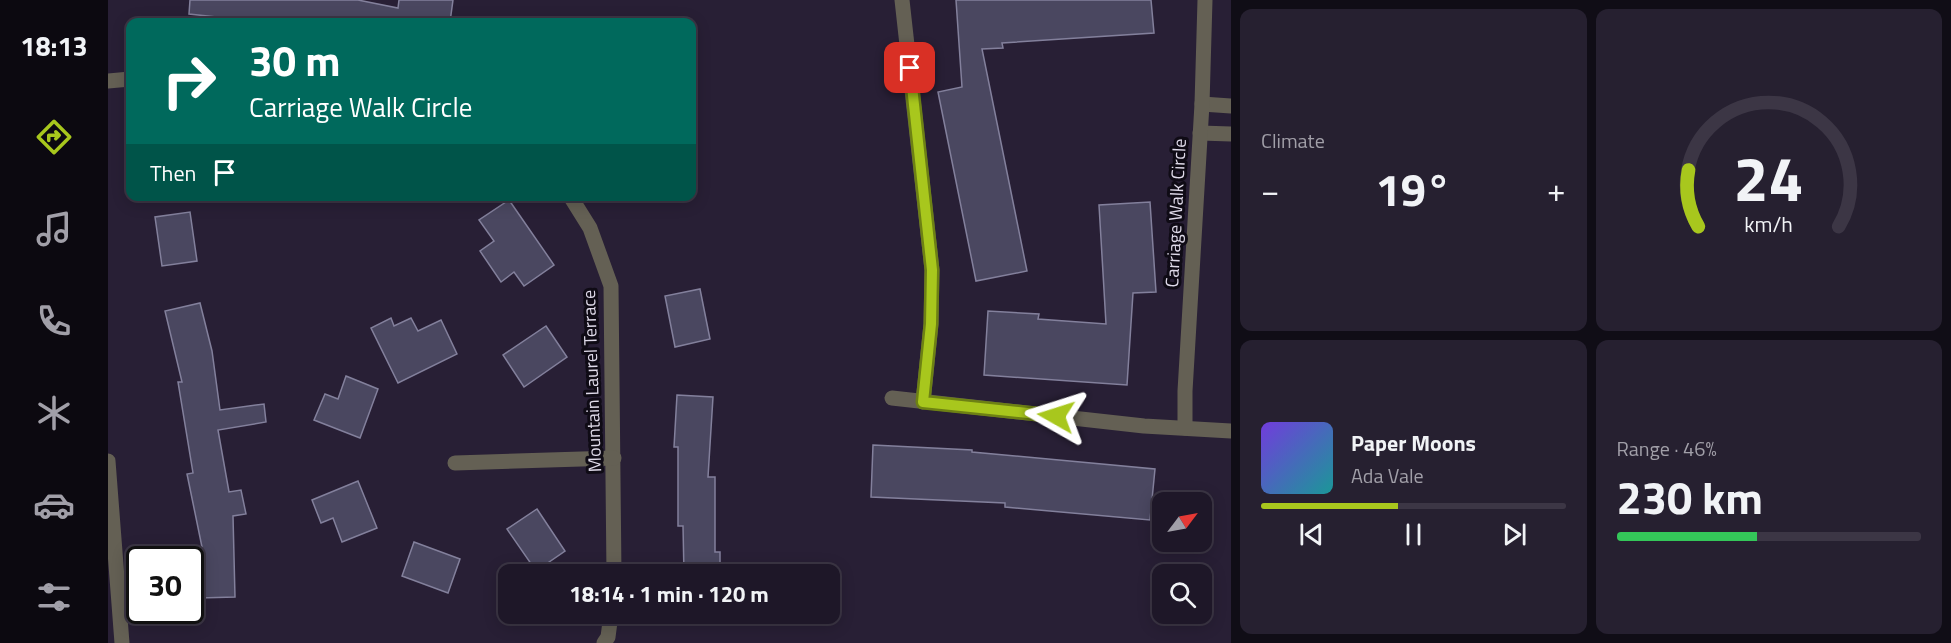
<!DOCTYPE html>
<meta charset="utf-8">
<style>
body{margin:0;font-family:"Titillium Web",sans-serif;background:#262030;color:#f1f3f6;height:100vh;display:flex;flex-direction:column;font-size:22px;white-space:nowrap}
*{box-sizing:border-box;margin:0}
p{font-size:20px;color:#a19fa8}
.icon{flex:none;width:33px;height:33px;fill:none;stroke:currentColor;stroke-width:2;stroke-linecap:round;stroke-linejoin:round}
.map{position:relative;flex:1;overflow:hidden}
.drawer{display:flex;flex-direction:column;gap:9px;padding:9px;background:#100d16;width:720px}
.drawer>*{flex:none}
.banner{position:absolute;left:18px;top:18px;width:570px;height:183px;border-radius:12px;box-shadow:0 3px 15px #0003,0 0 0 2px #3c3645;background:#00695c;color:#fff;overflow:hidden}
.needle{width:39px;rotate:58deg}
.controls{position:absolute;left:1044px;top:492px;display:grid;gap:12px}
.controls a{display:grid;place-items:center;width:60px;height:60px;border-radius:12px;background:#1e1728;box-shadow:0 3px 15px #0003,0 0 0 2px #3c3645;font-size:30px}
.speed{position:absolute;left:18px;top:546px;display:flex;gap:12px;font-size:30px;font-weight:700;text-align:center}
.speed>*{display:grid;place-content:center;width:78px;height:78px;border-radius:50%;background:#1e1728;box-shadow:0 3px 15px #0003,0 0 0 2px #3c3645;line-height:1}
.speed .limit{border:3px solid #111;border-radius:9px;background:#fff;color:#111}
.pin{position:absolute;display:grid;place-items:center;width:51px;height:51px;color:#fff;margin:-26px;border-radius:12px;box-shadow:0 3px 9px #0006}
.me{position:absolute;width:66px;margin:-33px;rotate:276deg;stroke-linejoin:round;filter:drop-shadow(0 0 4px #0008)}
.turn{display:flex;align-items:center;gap:21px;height:126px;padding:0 24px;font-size:27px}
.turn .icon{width:78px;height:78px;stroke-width:2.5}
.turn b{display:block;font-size:42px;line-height:51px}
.then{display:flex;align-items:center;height:57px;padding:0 24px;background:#0003;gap:12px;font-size:22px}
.big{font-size:45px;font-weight:700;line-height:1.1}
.drawer .card{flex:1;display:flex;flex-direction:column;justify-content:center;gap:9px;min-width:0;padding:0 21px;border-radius:12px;background:#262030}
.drawer .dial{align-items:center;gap:0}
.dial svg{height:156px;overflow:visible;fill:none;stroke:#3c3645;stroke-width:7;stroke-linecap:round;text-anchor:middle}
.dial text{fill:#f1f3f6;stroke:none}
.song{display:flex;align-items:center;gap:18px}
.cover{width:72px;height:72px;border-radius:9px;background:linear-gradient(135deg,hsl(260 70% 55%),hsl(180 70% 35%))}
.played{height:6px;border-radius:3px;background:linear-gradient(90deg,#a8c71d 45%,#3c3645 45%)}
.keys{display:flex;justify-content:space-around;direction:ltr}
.heat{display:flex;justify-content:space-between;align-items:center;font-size:33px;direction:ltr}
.charge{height:9px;border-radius:4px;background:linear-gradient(90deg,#34c759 46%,#3c3645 0)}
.drawer .tiles{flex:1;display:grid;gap:9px;grid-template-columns:repeat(2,1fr)}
.trip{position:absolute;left:390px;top:564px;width:342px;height:60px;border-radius:12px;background:#1e1728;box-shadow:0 3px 15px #0003,0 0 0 2px #3c3645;font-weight:700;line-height:60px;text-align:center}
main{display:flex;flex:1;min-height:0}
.dock{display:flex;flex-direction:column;width:108px;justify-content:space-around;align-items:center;background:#0c0910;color:#a19fa8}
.dock .icon{width:42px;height:42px}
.dock .selected{color:#a8c71d}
.dock b{font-size:27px;color:#f1f3f6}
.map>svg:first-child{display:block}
</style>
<main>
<nav class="dock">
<b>18:13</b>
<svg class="icon selected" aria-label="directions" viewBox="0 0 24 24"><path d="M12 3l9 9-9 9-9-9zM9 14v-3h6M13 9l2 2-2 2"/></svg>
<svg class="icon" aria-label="music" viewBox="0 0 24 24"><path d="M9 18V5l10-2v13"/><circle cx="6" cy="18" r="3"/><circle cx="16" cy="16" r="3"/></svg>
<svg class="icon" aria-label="phone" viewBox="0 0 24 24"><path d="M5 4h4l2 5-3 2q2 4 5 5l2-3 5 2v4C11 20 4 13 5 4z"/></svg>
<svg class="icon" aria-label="climate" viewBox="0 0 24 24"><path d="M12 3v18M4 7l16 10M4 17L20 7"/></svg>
<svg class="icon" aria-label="car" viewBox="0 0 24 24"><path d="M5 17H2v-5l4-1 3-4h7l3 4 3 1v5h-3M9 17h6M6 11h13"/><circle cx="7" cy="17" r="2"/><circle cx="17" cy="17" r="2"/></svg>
<svg class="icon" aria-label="filters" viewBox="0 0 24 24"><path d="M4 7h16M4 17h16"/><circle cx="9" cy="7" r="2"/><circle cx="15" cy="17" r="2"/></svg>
</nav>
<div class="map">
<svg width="1123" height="643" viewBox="0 0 1123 643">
<rect width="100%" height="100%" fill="#281f35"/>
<g fill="#4a4760" stroke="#83809c" stroke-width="1.5">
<path d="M82,0H250L290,8L291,0H345L342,22H154L81,14Z"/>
<path d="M848,0H1043L1046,33L894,43L895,48L874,49L919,271L868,281L830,92L854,87Z"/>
<path d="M401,200L446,265L416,286L406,272L393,282L372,251L386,241L371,220Z"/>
<path d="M1042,202L1048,292L1025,293L1019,385L876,375L880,311L931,314L930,319L998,324L991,205Z"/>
<path d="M82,212L89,261L54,266L47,217Z"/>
<path d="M592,289L602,339L567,347L557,296Z"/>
<path d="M92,303L104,351L112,410L156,404L158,422L110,430L121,492L133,490L138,514L125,516L127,597L91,598L89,548L94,547L79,474L85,473L70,382H74L57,311Z"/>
<path d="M283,318L286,326L303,318L310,331L333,320L349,354L290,383L263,328Z"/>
<path d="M438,326L459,357L416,387L395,355Z"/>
<path d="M238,376L270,389L252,438L206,420L217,394L230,399Z"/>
<path d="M569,395L605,397L600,477H607V552H612V574H576L575,526H570V447H566Z"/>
<path d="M765,445L864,450V452L1047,469L1042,520L897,507V503L763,497Z"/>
<path d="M250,481L269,528L234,542L225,518L213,523L204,500Z"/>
<path d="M429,509L457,551L428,571L399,529Z"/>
<path d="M306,542L352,559L340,593L294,576Z"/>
</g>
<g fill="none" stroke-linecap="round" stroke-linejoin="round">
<g stroke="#646054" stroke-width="15">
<path d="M794,0L824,270L823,324L815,402"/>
<path d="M0,81L22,79"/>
<path d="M1094,104L1123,106"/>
<path d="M1092,133L1123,134"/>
<path d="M462,196L482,228L503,286L506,574"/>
<path d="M784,398L1036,426L1123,431"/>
<path d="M1077,428V391L1094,104L1097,0"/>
<path d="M0,461L14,643"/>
<path d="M347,463L506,458"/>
<path d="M496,643L500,637L503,614"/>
</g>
</g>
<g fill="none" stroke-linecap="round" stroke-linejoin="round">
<defs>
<path id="route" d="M802,68L824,270L823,324L815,402L948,416"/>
</defs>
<use href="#route" stroke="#6d8113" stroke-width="15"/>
<use href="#route" stroke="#a8c71d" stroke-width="10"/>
</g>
<g text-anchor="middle" stroke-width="6" stroke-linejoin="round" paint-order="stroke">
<g font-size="18" fill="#dfdae9" stroke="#0f0b15">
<text transform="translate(1068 213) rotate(-87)" y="6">Carriage Walk Circle</text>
<text transform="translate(484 381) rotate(-92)" y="6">Mountain Laurel Terrace</text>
</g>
</g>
</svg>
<div class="controls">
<a><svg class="needle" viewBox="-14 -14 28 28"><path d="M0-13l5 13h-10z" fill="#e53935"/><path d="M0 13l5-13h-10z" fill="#a19fa8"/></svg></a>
<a><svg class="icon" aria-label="search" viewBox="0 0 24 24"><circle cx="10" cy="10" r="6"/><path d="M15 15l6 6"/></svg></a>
</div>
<div class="speed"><div class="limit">30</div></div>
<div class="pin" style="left:802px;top:68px;background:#d93025"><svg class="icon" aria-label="arrive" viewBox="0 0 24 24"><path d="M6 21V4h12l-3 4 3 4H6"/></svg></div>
<svg class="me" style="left:948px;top:416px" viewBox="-20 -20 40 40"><path d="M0-17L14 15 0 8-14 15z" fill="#a8c71d" stroke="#fff" stroke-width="4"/></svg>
<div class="trip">18:14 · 1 min · 120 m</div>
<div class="banner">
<div class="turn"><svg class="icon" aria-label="right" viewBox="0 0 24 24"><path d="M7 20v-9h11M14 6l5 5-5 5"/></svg><div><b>30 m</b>Carriage Walk Circle</div></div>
<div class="then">Then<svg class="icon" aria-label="arrive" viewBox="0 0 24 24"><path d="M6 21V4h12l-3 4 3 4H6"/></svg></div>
</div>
</div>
<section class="drawer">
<div class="tiles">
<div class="card"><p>Climate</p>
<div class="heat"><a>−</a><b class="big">19°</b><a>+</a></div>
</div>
<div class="card dial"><svg viewBox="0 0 100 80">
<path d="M14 69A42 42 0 1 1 86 69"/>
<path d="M14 69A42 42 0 0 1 9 40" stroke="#a8c71d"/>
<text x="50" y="56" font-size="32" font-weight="700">24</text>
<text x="50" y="72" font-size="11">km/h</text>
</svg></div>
<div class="card">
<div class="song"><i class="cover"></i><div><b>Paper Moons</b><p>Ada Vale</p></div></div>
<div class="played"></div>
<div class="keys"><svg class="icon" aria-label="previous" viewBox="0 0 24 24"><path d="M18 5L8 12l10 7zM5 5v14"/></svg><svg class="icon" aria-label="pause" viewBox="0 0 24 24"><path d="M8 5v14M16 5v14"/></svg><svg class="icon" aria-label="next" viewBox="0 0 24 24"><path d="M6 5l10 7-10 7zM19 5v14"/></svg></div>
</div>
<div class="card"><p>Range · 46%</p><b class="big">230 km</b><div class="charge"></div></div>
</div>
</section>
</main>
